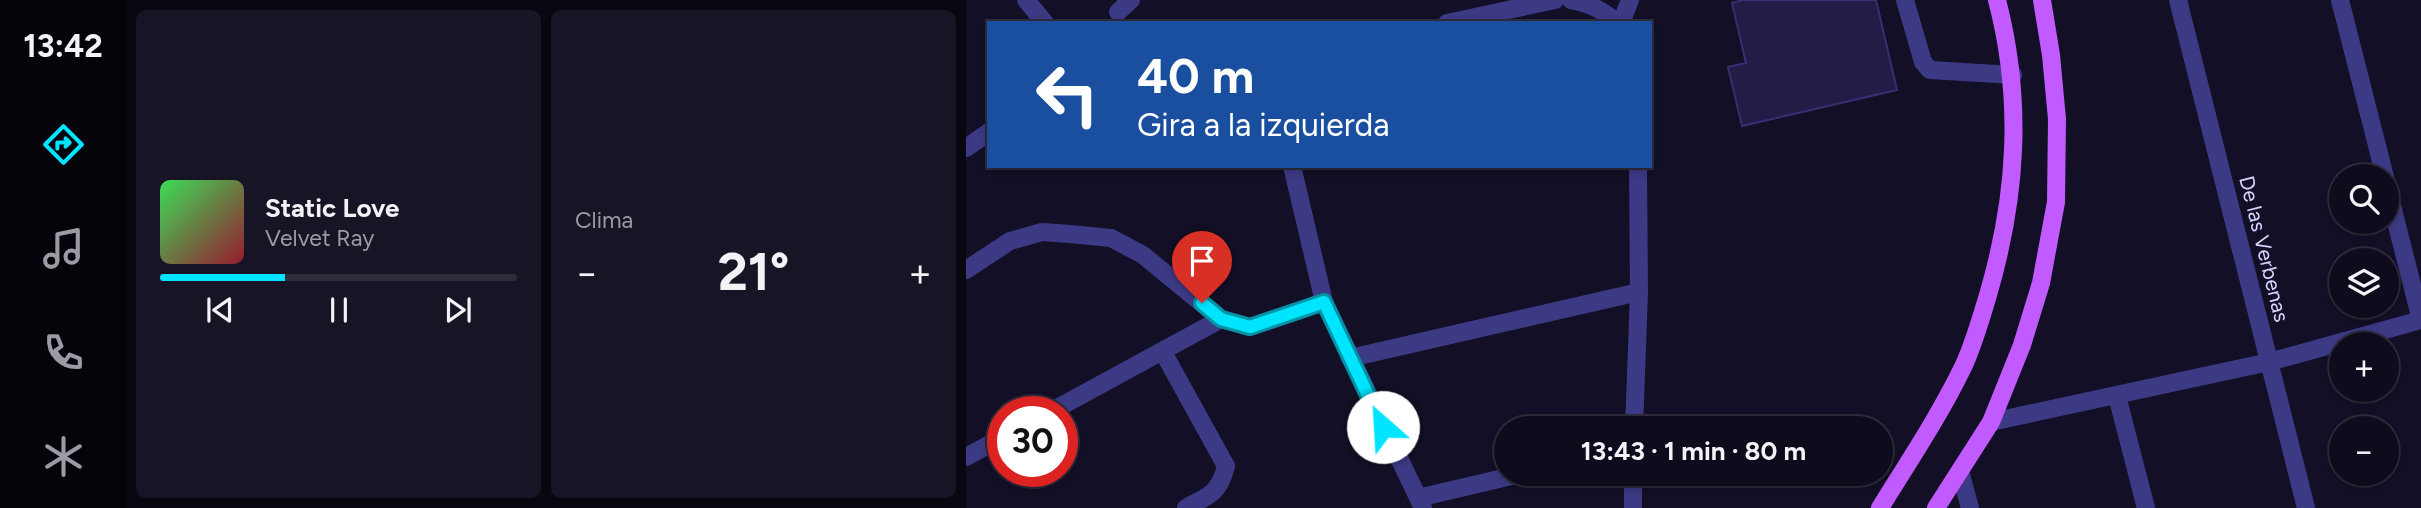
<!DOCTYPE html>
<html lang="es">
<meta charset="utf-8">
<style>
body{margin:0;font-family:Figtree,sans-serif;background:#171425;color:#f1f3f6;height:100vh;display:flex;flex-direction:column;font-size:26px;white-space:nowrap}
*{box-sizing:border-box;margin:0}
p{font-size:23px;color:#9b9ba3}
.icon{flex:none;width:38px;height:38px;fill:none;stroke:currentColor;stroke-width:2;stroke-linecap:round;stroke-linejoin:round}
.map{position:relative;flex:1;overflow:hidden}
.drawer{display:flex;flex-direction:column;gap:10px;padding:10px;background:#08060f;width:840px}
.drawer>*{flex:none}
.hud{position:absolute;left:21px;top:21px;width:665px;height:147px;border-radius:0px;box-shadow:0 4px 10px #0003,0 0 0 2px #2e2b3b;background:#1a4fa0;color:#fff;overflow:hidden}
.controls{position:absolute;left:1363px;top:164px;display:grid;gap:14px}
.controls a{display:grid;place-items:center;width:70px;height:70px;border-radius:50%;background:#0e0b1c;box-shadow:0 4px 10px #0003,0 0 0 2px #2e2b3b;font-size:35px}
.speed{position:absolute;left:21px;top:396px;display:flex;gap:14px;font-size:35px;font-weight:700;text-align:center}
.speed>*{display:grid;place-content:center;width:91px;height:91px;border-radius:50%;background:#0e0b1c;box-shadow:0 4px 10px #0003,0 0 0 2px #2e2b3b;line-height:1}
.speed .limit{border:10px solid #d22;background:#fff;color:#111}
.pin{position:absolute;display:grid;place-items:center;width:60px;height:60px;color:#fff;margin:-72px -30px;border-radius:50% 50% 50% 0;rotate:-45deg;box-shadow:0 0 7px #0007}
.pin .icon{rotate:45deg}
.me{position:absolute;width:77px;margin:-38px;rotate:334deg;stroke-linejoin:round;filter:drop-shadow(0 0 5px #0008)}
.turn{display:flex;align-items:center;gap:24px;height:147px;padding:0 35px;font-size:32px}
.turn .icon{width:91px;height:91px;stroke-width:2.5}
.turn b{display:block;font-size:49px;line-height:60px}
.big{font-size:52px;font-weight:700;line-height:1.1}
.drawer .tile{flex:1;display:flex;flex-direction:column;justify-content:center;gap:10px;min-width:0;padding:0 24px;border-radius:10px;background:#171425}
.song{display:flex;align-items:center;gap:21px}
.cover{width:84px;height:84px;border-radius:10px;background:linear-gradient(135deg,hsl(130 70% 55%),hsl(350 70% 35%))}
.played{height:7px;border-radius:4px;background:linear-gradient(90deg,#00e5ff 35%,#2e2b3b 35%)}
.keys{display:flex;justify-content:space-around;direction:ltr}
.heat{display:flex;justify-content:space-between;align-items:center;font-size:38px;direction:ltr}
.drawer .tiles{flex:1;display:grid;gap:10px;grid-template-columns:repeat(2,1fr)}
.trip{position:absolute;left:528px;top:416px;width:399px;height:70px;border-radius:35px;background:#0e0b1c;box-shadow:0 4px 10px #0003,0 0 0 2px #2e2b3b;font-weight:700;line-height:70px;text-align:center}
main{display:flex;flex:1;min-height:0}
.tab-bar{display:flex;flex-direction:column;width:126px;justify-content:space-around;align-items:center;background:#06040b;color:#9b9ba3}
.tab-bar .icon{width:49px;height:49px}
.tab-bar .on{color:#00e5ff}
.tab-bar b{font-size:32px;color:#f1f3f6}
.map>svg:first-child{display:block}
</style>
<main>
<nav class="tab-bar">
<b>13:42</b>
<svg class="icon on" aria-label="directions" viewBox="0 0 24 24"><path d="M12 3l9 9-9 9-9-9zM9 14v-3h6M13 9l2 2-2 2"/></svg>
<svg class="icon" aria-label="music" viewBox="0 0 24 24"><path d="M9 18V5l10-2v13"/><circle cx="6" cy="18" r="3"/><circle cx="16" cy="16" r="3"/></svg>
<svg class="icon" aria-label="phone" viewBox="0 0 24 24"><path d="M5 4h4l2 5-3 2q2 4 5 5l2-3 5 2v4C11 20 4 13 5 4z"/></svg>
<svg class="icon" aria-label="climate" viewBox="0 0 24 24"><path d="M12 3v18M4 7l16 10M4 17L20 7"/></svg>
</nav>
<section class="drawer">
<div class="tiles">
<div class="tile">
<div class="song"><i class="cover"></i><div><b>Static Love</b><p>Velvet Ray</p></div></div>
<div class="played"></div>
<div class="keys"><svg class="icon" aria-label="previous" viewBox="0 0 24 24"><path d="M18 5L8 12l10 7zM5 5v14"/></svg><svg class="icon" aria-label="pause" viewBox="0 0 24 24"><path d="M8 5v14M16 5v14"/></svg><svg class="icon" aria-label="next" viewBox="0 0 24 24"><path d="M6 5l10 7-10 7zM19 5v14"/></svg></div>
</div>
<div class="tile"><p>Clima</p>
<div class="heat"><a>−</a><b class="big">21°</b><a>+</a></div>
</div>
</div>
</section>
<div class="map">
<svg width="1455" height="508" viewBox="0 0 1455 508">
<rect width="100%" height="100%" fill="#130f26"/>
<path fill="#241b47" stroke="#3b2d73" stroke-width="2" d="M777,0H910L931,90L776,126L762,67L780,63L766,3Z"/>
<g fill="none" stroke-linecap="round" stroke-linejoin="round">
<g stroke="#3d3a85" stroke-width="18">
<path d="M60,0L79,23"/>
<path d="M605,0C624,3 637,11 652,23"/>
<path d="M939,0L957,62L964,70L1047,75"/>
<path d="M1212,0L1340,508"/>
<path d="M1374,0L1419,177"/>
<path d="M152,12L165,0"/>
<path d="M481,23L589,0"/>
<path d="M655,23L664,0"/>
<path d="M0,148L23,132"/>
<path d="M326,166L358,302L457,508"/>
<path d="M1421,186L1455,320"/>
<path d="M0,270L44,241L76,232L104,234L145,238L177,255L255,319L284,327L358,302"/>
<path d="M197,352L260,466C253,494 243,495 220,508"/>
<path d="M384,358L673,292"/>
<path d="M1151,396L1180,508"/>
<path d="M86,411L255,319"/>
<path d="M1025,422L1303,362L1455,320"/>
<path d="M668,429L673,292L672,166"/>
<path d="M0,457L37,437"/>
<path d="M994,471L1004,508"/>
<path d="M452,498L554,474"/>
<path d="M667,508V474"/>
</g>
<g stroke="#c25bff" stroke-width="18">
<path d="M914,508C943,461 974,415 998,365C1008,343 1015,318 1022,295C1051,196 1057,100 1031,0"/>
<path d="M970,508L1025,422L1056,345L1075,283L1090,202L1091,119L1085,55L1076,0"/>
</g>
</g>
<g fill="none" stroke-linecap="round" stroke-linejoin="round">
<defs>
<path id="route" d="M236,303L255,319L284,327L358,302L417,427"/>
</defs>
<use href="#route" stroke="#0095a6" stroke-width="18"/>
<use href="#route" stroke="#00e5ff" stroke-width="12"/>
</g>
<g text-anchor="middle" stroke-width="7" stroke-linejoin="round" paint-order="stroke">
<g font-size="21" fill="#d9d4ff" stroke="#130f26">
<text transform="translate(1298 249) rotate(76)" y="7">De las Verbenas</text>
</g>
</g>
</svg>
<div class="controls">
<a><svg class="icon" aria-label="search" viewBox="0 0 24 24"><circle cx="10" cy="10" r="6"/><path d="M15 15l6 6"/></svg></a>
<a><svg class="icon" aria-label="layers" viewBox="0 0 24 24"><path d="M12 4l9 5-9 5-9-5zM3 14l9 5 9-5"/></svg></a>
<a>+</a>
<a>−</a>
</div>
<div class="speed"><div class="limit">30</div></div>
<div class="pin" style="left:236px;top:303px;background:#d93025"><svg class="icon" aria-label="arrive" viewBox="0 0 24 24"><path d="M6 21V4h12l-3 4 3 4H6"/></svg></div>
<svg class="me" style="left:417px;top:427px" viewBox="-20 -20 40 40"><circle r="19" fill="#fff"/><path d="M0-13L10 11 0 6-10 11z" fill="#00e5ff"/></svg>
<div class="trip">13:43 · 1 min · 80 m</div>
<div class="hud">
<div class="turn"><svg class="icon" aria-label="left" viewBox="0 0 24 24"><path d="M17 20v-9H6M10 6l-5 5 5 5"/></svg><div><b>40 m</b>Gira a la izquierda</div></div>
</div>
</div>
</main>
